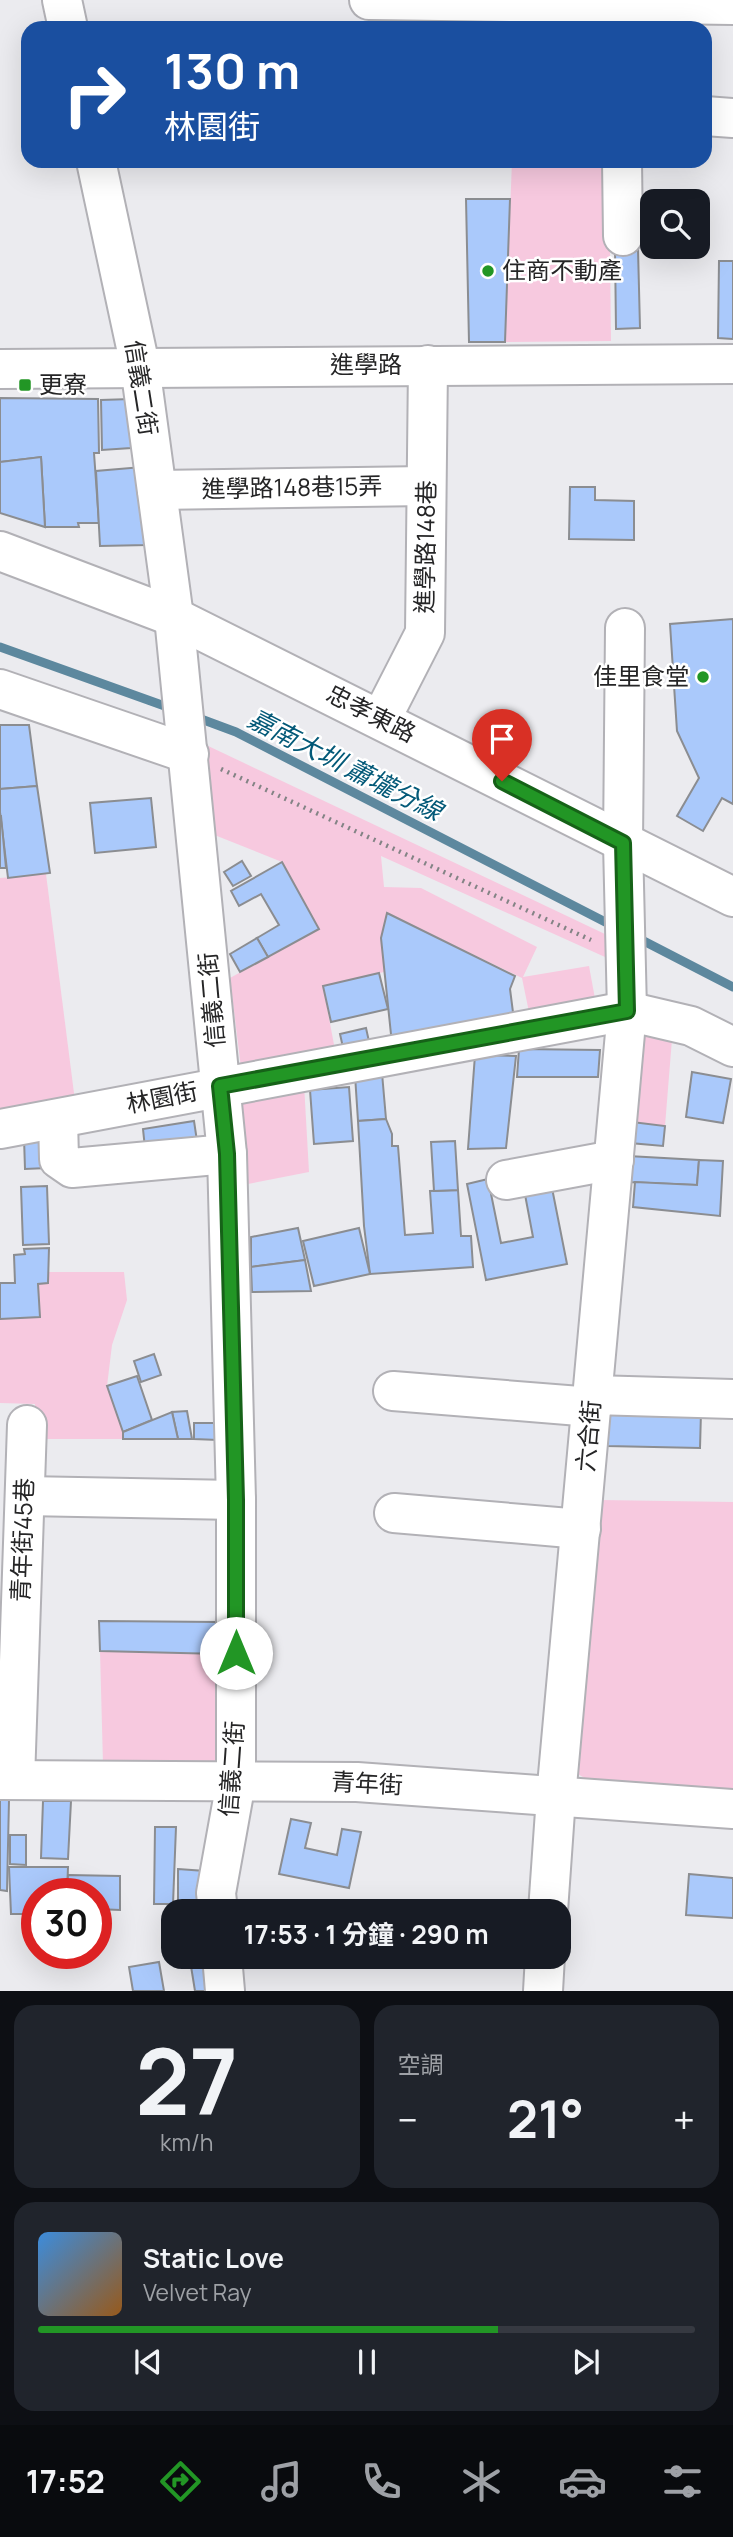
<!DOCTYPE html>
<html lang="zh-TW">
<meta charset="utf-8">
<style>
body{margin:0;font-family:Manrope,"Noto Sans TC",sans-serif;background:#20242c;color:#f1f3f6;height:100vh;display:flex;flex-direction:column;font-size:26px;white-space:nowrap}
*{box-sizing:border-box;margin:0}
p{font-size:23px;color:#9ea1a6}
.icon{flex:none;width:38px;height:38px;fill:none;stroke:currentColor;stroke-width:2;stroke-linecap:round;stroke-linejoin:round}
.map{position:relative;height:1991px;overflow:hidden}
.panel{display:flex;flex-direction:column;gap:14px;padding:14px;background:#0d0f14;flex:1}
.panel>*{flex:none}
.hud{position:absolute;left:21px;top:21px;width:691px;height:147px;border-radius:21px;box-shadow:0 7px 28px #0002;background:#1a4fa0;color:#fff;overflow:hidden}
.fabs{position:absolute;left:640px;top:189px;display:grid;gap:14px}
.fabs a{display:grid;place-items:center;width:70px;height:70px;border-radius:14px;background:#171b24;box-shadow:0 7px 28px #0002;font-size:35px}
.speed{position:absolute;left:21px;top:1878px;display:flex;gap:14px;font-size:35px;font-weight:700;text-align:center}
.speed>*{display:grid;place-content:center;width:91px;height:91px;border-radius:50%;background:#171b24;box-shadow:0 7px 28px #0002;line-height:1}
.speed .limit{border:10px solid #d22;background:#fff;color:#111}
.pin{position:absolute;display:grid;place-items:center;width:60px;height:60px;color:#fff;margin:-72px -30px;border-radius:50% 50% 50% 0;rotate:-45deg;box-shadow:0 0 7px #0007}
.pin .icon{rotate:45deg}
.me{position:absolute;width:77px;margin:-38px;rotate:0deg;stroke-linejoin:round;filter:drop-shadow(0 0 5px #0008)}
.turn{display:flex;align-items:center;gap:24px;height:147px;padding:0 28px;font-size:32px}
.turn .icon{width:91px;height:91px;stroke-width:2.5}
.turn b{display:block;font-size:49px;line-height:60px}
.big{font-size:52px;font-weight:700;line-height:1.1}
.panel .widget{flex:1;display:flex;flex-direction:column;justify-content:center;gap:10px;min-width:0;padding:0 24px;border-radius:21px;background:#20242c}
.panel .dial{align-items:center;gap:0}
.dial b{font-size:91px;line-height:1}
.song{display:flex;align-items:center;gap:21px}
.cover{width:84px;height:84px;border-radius:10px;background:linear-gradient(135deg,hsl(210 70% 55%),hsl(30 70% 35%))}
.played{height:7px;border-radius:4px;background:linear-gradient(90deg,#229625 70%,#363941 70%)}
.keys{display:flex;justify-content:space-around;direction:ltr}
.heat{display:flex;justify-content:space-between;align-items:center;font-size:38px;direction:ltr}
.panel .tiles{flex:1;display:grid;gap:14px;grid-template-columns:1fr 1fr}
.widget:last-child{grid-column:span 2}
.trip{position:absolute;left:161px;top:1899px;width:410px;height:70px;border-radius:21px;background:#171b24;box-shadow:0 7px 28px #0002;font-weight:700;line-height:70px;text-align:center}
.tabs{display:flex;height:112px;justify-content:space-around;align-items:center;background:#090b0e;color:#9ea1a6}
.tabs .icon{width:49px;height:49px}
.tabs .selected{color:#229625}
.tabs b{font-size:32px;color:#f1f3f6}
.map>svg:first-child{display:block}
</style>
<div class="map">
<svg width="733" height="1991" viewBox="0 0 733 1991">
<rect width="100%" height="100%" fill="#ebebef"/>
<g fill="#f7c9df">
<path d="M512,161H609L611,341L505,342Z"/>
<path d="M204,744L607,935L605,957L381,856L384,887L421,888L537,947L523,977L589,966L596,1004L530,1017L522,978L387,913L381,938L384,972L323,986L335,1050L241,1068L230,978L319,928L282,862L212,834Z"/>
<path d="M46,874L75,1101L0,1110V878Z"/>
<path d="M638,1030L672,1039L665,1126L632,1122Z"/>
<path d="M304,1084L309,1172L248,1184L240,1097Z"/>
<path d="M49,1272H124L127,1300L112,1345L107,1386L123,1432V1439H35V1404L0,1403V1319L40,1317L38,1284L48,1283Z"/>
<path d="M600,1500L733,1502V1790L593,1783L571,1770Z"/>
<path d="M100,1651L220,1654L224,1751L212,1767L103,1764Z"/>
</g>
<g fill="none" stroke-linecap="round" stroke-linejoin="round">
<g stroke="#5d889e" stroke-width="9">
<path d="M0,647L173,709"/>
<path d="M193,716L236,732L615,927"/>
<path d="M634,936L733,987"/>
</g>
</g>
<g fill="#aac9fb" stroke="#8b8d91" stroke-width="2">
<path d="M466,199H510L505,342H469Z"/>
<path d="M615,249H638L640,328L616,329Z"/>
<path d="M719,261H733V339L718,338Z"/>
<path d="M0,398L98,399L99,453H94L99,523H78L79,527H45L41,457L0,462Z"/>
<path d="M131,399V448L102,450L101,400Z"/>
<path d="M41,457L45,527L0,513V462Z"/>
<path d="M142,467L147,545L100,546L96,471Z"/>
<path d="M570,487H595V500L634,501V540L569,539Z"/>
<path d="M733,619V804L722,798L703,831L677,816L699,778L677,731L670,624Z"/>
<path d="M0,725H29L37,786L0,789Z"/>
<path d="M37,786L50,873L8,878L0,812V789Z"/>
<path d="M151,798L156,847L95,853L90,803Z"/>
<path d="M0,816H1L6,868H0Z"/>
<path d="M242,861L251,876L233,886L224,872Z"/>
<path d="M282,862L319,929L268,957L257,938L279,925L261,894L239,906L231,891Z"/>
<path d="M387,913L515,976L510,989L514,1020L392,1044L381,938Z"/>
<path d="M257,938L268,957L240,972L230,954Z"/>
<path d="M379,973L388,1009L331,1022L323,986Z"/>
<path d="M366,1028L370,1046L344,1052L340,1034Z"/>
<path d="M519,1049L600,1050L598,1077H517Z"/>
<path d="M475,1055L516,1056L506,1148L468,1149Z"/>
<path d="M692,1072L731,1079L723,1123L686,1117Z"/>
<path d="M382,1073L386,1119L358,1121L355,1075Z"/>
<path d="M349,1087L353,1141L314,1144L310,1090Z"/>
<path d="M386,1119L392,1134V1146H398L405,1235L433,1233L430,1191L458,1190L461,1236H471L473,1267L370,1274L364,1226L358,1121Z"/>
<path d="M194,1121L197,1141L145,1148L143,1129Z"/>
<path d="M632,1122L665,1126L663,1146L630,1143Z"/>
<path d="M46,1137L47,1168L25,1169L24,1138Z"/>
<path d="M455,1141L458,1190L434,1191L431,1142Z"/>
<path d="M628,1156L699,1160L697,1185L627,1182Z"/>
<path d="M699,1160L723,1161L720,1216L633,1207L635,1182L697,1185Z"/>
<path d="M550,1178L567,1264L486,1280L467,1184L488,1179L501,1243L533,1237L523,1184Z"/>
<path d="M47,1186L49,1244L23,1245L21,1187Z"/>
<path d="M298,1228L305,1260L251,1267V1237Z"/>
<path d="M359,1228L370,1274L314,1286L303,1241Z"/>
<path d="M49,1248L48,1283L38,1284L40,1317L0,1319V1283H15L14,1255L25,1254L24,1249Z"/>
<path d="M305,1260L311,1291L252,1292L251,1267Z"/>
<path d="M154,1354L161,1375L141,1382L134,1361Z"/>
<path d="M137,1376L152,1420L123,1432L107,1386Z"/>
<path d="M607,1410L701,1412L700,1448L607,1446Z"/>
<path d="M187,1411L192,1439H178L172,1412Z"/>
<path d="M172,1412L178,1439H123V1432Z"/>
<path d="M194,1423H218V1440L194,1439Z"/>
<path d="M99,1621L219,1622L220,1654L100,1651Z"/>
<path d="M0,1800H9L7,1891L0,1890Z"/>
<path d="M43,1801H71L68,1859L41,1858Z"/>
<path d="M291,1819L311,1823L305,1848L337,1855L342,1829L361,1832L349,1888L279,1874Z"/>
<path d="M155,1827H176L173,1904H154Z"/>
<path d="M10,1835H26V1865L10,1864Z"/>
<path d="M9,1867H68L67,1894H37V1914H11Z"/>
<path d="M178,1869L205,1871L207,1911H178Z"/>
<path d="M689,1874L733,1878V1918L686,1915Z"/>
<path d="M68,1875L120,1876V1910L96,1909V1894H67Z"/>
<path d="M211,1956L217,1991H195L190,1960Z"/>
<path d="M159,1962L164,1991H133L129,1967Z"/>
</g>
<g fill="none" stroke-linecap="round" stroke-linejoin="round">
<defs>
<g id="minor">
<path d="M62,0L68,28"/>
<path d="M369,0L733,5"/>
<path d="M705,116L733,118"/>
<path d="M96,161L140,366L174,617L227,1154L236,1500V1782L216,1893L218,1911"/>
<path d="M622,161L623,236"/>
<path d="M0,369L733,364"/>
<path d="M157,490L426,486"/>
<path d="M0,551L174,617L733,897"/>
<path d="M0,689L189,754"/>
<path d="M381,719L425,633L428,365"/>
<path d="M58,1119L59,1159L72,1168L227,1154"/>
<path d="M0,1129L627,1011L691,1026L733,1047"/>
<path d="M506,1180L614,1160"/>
<path d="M393,1391L592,1407"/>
<path d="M593,1395L733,1399"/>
<path d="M25,1496L236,1500"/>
<path d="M394,1513L581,1529"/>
<path d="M0,1780L357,1782L733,1809"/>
<path d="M15,1780L27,1425"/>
<path d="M548,1911L556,1797L627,1011L623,843L625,628"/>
<path d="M222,1956L225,1991"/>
<path d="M543,1991L545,1956"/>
</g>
</defs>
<use href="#minor" stroke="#b2b1b6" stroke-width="42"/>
<path stroke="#838385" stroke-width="4.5" stroke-dasharray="2 5" stroke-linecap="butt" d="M221,769L591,940"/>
<use href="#minor" stroke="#fff" stroke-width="38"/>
</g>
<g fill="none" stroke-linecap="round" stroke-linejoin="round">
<defs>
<path id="route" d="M236,1653V1500L227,1154L220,1086L627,1011L623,843L502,781"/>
</defs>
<use href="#route" stroke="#166218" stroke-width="18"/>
<use href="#route" stroke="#229625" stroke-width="12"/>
</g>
<g fill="#229625" stroke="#fff" stroke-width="2.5">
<circle cx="488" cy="271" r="7"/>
<rect x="18" y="378" width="14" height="14" rx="3.5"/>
<circle cx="703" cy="677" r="7"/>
</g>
<g text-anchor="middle" stroke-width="5" stroke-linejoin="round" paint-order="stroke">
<g font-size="24" fill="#252526" stroke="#fff" text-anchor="start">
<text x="502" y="279">住商不動產</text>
<text x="39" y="393">更寮</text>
<text x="689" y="685" text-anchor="end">佳里食堂</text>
</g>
<g font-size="24" fill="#252526" stroke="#fff">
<text x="366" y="373">進學路</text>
<text transform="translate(141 388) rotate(81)" y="8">信義二街</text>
<text transform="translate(292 488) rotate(-1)" y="8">進學路148巷15弄</text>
<text transform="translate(426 547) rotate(-89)" y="8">進學路148巷</text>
<text transform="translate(371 714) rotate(27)" y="8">忠孝東路</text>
<text transform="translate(212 1000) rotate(-95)" y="8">信義二街</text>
<text transform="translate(162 1098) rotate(-11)" y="8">林園街</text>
<text transform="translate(589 1436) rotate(-85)" y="8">六合街</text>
<text transform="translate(23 1540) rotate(-88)" y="8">青年街45巷</text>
<text transform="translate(232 1769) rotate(-86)" y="8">信義二街</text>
<text transform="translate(367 1784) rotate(3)" y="8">青年街</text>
</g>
<g font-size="26" font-style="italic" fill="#035978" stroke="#fff">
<text transform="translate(345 765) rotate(27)" y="9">嘉南大圳 蕭壠分線</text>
</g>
</g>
</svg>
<div class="fabs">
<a><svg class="icon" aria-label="search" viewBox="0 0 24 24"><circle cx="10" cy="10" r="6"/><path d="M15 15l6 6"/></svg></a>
</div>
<div class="speed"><div class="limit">30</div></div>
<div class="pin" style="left:502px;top:781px;background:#d93025"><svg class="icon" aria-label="arrive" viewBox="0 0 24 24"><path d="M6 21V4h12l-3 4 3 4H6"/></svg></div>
<svg class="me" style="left:236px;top:1653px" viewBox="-20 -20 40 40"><circle r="19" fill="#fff"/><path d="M0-13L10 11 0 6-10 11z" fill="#229625"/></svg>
<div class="trip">17:53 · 1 分鐘 · 290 m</div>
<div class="hud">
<div class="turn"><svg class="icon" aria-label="right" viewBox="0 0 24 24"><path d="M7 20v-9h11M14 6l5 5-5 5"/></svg><div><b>130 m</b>林園街</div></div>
</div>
</div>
<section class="panel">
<div class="tiles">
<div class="widget dial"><b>27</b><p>km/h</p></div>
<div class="widget"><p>空調</p>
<div class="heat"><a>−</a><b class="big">21°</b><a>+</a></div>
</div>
<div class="widget">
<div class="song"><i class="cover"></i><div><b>Static Love</b><p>Velvet Ray</p></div></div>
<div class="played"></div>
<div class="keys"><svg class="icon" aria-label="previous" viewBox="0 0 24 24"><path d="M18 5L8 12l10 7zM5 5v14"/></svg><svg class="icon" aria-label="pause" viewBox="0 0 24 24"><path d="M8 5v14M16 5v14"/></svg><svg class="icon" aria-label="next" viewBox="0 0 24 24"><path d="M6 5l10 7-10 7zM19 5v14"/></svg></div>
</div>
</div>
</section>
<nav class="tabs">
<b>17:52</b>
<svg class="icon selected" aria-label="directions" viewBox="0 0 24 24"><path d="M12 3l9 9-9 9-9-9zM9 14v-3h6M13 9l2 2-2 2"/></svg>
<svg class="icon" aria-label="music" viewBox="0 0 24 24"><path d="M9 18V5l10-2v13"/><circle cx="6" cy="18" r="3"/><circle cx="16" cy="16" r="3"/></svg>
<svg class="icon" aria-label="phone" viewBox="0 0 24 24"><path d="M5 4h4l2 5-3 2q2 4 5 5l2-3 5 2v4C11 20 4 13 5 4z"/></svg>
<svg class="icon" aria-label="climate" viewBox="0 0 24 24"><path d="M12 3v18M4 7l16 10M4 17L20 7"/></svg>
<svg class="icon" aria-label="car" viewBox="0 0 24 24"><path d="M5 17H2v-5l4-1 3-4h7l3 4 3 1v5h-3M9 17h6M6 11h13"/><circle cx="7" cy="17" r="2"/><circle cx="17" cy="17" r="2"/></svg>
<svg class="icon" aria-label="filters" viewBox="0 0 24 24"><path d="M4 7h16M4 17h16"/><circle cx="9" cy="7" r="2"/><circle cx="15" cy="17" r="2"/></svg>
</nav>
